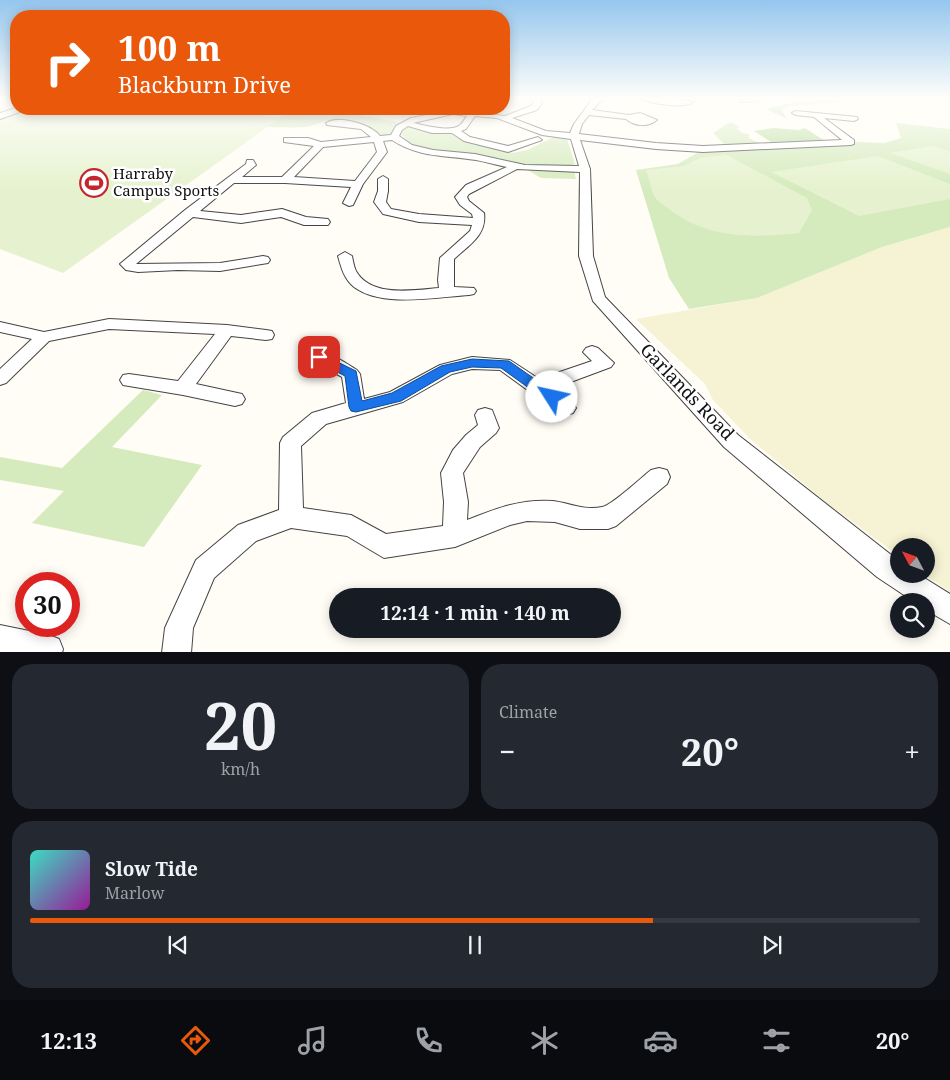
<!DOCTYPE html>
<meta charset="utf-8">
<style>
body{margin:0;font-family:"Noto Serif",serif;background:#242831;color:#f1f3f6;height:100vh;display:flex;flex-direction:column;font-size:19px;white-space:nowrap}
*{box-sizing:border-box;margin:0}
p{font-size:16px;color:#9ea1a6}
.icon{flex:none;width:28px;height:28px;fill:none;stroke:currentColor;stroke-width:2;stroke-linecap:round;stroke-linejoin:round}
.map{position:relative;height:652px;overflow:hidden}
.panel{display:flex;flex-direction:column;gap:12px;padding:12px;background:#0d0f14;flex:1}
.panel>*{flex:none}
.hud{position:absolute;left:10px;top:10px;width:500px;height:105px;border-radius:20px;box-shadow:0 2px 12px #0003;background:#ea580c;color:#fff;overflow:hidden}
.needle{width:32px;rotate:311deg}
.buttons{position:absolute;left:890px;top:538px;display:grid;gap:10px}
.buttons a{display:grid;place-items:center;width:45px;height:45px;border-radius:50%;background:#171b24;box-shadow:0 2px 12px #0003;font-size:25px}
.speed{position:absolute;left:15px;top:572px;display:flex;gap:10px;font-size:25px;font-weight:700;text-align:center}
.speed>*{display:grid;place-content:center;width:65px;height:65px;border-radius:50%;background:#171b24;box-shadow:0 2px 12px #0003;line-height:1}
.speed .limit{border:8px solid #d22;background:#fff;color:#111}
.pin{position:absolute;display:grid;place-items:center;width:42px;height:42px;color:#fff;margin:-21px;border-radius:10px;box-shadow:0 2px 8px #0006}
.me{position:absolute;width:55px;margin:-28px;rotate:305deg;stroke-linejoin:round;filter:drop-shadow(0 0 4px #0008)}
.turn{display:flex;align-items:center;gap:18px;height:105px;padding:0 25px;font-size:22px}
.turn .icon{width:65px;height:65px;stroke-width:2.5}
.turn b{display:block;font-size:35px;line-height:42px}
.big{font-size:38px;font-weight:700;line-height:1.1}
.panel .tile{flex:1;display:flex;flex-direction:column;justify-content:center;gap:8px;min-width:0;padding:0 18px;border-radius:20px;background:#242831}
.panel .dial{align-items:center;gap:0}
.dial b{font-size:65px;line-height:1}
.song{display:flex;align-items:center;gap:15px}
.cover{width:60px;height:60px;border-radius:8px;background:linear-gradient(135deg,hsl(170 70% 55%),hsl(300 70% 35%))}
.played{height:5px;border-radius:2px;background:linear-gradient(90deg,#ea580c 70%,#363941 70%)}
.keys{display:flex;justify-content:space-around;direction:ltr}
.heat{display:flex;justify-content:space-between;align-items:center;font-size:28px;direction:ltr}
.panel .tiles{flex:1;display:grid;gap:12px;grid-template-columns:1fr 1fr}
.tile:last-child{grid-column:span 2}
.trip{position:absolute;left:329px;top:588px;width:292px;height:50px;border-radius:25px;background:#171b24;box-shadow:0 2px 12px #0003;font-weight:700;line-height:50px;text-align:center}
.tabs{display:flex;height:80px;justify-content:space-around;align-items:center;background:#090b0e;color:#9ea1a6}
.tabs .icon{width:35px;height:35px}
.tabs .current{color:#ea580c}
.tabs b{font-size:22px;color:#f1f3f6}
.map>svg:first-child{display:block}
</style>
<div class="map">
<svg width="950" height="653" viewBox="0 0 950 653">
<rect width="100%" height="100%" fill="#fffdf5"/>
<path fill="#f6f3d4" d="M950,227V592L924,574H926V546H899V556L828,504L749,438L713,400L705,384L636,319L757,298L882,247Z"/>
<g fill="#d5ebbd">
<path d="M291,109H318L343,115H359L398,122L391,135L381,137C373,123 343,119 328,121C320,122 313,126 305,127C292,128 279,127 266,127Z"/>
<path d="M730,122L740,127L736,128L742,133L749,134V138L765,146L813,140L884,143L901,138L896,123L950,129V227L882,247L757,298L689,309L669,278L636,170L678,164L697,153L759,146H726L713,133Z"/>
<path d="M410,125L455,133L512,153L527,150L554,137L567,139L575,164C545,173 501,158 471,153C453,151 435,153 417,146C411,144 406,140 402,135L403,129Z"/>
<path d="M528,170L574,171L576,179L541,178Z"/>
<path d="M143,390L162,395L112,447L202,465L144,547L32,523L64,491L0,480V457L62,468Z"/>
</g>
<g fill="#b9dc9c">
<path d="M830,98H841L839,102L787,106L782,110L786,118L766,109L785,104L822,100Z"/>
<path d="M773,128L799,130L805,128L825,141L771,142L754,131Z"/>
</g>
<g fill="#e6f2cf">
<path d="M33,109H222L280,118L63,273L0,249V118Z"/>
<path d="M932,146L950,151V174L890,153Z"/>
<path d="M727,155L807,198L812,210L799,233C753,238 707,239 669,209C665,206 660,203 656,199C651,192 649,178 646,170L683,166L700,158Z"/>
<path d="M878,156L950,184V199L859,216L771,172Z"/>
</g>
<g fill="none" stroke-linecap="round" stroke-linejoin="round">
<defs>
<g id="minor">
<path d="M530,98H538L542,103L537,110L512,118L546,131L570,133L574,124L593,98H604L592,110L629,115L640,113L657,120C649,127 635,127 626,119L589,115L582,124L579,134L656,143L703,146L842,140L814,117L796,115L792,113L796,111L857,117L858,119L854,121L824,118L854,140V144L851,145L703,152L656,149L580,140L590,169L593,256L605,297L738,435L899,561V574H918L950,594V624L926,610V601H913L877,577L724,447L593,301L579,256L580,172L517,169L469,194L467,197L469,201L484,213C487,235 469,245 454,259V287L474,288L476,291L474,294L469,295C436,297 382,308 354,287C344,279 341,267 338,256L345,252L352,256C353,261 354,267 356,271C371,298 415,290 439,288L438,280L440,258L470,231L472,225L419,222L383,214L374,202L378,191V179L383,176L388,179V191L386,202L391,209L419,214L473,218L472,214L460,205L455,197L466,185L507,167C497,165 486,162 476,160C445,155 419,158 392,140L383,141L387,152L363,184L353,205L349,206L343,203L351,187L285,183H234L200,211L241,215L282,209L306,217L328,219L330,222L328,225H304L281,217L241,223L193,217L136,264L220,263L263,256L268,257L270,260L268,263L220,271L178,270L138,272L126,270L120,264L185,210L246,164L247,160H253L256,165L242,177H282L314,146L284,142V138H308L321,142L371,137L361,129L327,125L326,123C338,115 371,124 380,136L391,135L396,126L411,118L453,110L505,116L531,106L534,103ZM453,114L467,116C465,118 463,123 460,125C450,133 424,125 413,123ZM475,116L497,118L542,135L571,139L579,166L525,165L475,154L433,150L412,145L399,136L402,130L408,126L432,133H452L464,141L508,152L542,140L538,137L508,146L470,137L461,131L466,129ZM374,142L377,152L355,181L294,177L323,147Z"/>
<path d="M640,98C647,98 691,100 694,102C683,109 651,104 640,98Z"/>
<path d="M744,98H760L761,99L757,101L741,102L740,100Z"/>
<path d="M109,319L227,325L266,330L272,331L274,335L272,339L266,340L231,336L196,384L242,394L245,399L242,404L235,406L183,395L123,385L120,380L123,375L129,374L178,381L215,334L109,329L49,341L6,383L0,385V369L32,339L0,332V322L44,332Z"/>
<path d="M592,346L598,348L614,363L611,367L552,389L573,403L576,408L573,413L566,415L559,413L500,370L472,369L452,374L403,402L326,424L301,446L303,508L351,515L386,534L443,526L444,502L441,473L453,450L466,435L478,425L475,415L478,410L485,408L492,410L499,428L496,433L480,447L463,473L468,502L467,520C498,508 520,499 553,501C569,503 585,511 602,507C611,506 642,477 651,470L659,468L667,470L670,477L667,484L616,526L608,529H580L555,522L527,521L510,525L455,547L384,558L347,536L291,528L256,541L214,578L193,628L191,653H162L165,628L196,560L238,525L279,510L280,443L283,437L312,413L346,403L342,377L313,361L310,357L313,353C327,349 345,363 357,370L360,374L364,399L390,392L440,365L472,357L510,360L539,379L592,361L583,352L586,348Z"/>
<path d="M0,625L49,635L59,639L63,649L62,653H0Z"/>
</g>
<path id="tertiary" d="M16,108L28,109L0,119V113Z"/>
</defs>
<use href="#minor" stroke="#444" stroke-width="2"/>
<use href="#tertiary" stroke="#444" stroke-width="2"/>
<use href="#minor" fill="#fff" fill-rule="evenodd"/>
<use href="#tertiary" fill="#fff" fill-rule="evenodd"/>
</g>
<linearGradient id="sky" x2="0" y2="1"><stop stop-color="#95c6ee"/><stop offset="0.52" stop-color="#fffefa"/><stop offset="1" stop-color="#fffefa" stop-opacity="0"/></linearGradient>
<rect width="950" height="189" fill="url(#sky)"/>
<path fill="#1a73e8" stroke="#114b97" d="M319,353L356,371L362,401L392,393L441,366L472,359L509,361L556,394L558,397L556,401H547L501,368L472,367L450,372L401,401L356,412L351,411L349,407L345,376L315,360L313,357L315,354Z"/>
<defs>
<symbol id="stadium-ring" viewBox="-11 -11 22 22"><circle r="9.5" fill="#fff" stroke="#c4262e" stroke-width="1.5"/><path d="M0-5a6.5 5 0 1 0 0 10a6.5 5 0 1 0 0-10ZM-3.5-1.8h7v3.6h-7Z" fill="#c4262e"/></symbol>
</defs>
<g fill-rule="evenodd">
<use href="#stadium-ring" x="78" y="167" width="32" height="32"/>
</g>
<g text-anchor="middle" stroke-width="5" stroke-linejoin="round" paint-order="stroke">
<g font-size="15" fill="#111" stroke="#fff" text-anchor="start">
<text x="113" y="179">Harraby<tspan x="113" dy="17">Campus Sports</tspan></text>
</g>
<g font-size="18" fill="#111" stroke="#fff">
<text transform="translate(687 392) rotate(46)" y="6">Garlands Road</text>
</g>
</g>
</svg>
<div class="buttons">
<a><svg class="needle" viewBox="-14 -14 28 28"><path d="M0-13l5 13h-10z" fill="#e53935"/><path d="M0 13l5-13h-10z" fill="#9ea1a6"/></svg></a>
<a><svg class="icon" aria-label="search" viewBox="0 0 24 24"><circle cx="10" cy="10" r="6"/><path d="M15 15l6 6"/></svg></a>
</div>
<div class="speed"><div class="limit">30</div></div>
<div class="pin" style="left:319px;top:357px;background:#d93025"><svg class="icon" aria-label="arrive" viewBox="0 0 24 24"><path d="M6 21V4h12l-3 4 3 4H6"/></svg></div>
<svg class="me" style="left:552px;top:397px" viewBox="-20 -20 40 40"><circle r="19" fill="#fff"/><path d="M0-13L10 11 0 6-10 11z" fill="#1a73e8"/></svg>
<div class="trip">12:14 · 1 min · 140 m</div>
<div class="hud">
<div class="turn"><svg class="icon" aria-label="right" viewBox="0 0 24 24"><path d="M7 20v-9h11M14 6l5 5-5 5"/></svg><div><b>100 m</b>Blackburn Drive</div></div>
</div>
</div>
<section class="panel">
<div class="tiles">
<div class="tile dial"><b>20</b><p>km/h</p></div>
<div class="tile"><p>Climate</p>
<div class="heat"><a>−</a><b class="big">20°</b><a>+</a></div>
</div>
<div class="tile">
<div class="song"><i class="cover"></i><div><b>Slow Tide</b><p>Marlow</p></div></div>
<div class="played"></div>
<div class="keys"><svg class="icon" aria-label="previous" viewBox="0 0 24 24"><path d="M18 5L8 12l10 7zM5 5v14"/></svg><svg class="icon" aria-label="pause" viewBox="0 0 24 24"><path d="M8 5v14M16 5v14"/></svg><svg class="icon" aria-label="next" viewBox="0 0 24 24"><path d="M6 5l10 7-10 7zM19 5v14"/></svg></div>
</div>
</div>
</section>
<nav class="tabs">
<b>12:13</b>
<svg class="icon current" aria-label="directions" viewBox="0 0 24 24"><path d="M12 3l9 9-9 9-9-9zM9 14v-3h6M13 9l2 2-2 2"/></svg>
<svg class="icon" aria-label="music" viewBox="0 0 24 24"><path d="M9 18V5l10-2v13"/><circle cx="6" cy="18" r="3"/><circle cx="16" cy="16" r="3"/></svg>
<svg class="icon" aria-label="phone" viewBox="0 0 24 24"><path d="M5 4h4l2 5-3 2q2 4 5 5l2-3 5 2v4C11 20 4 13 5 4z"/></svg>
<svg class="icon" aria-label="climate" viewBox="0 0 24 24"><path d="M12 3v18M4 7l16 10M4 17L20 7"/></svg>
<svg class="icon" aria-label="car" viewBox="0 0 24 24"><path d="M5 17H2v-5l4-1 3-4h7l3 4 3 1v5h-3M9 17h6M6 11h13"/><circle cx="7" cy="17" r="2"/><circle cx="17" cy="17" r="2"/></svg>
<svg class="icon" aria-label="filters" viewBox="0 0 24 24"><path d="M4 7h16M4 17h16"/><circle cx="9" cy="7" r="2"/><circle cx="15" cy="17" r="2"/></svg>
<b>20°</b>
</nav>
